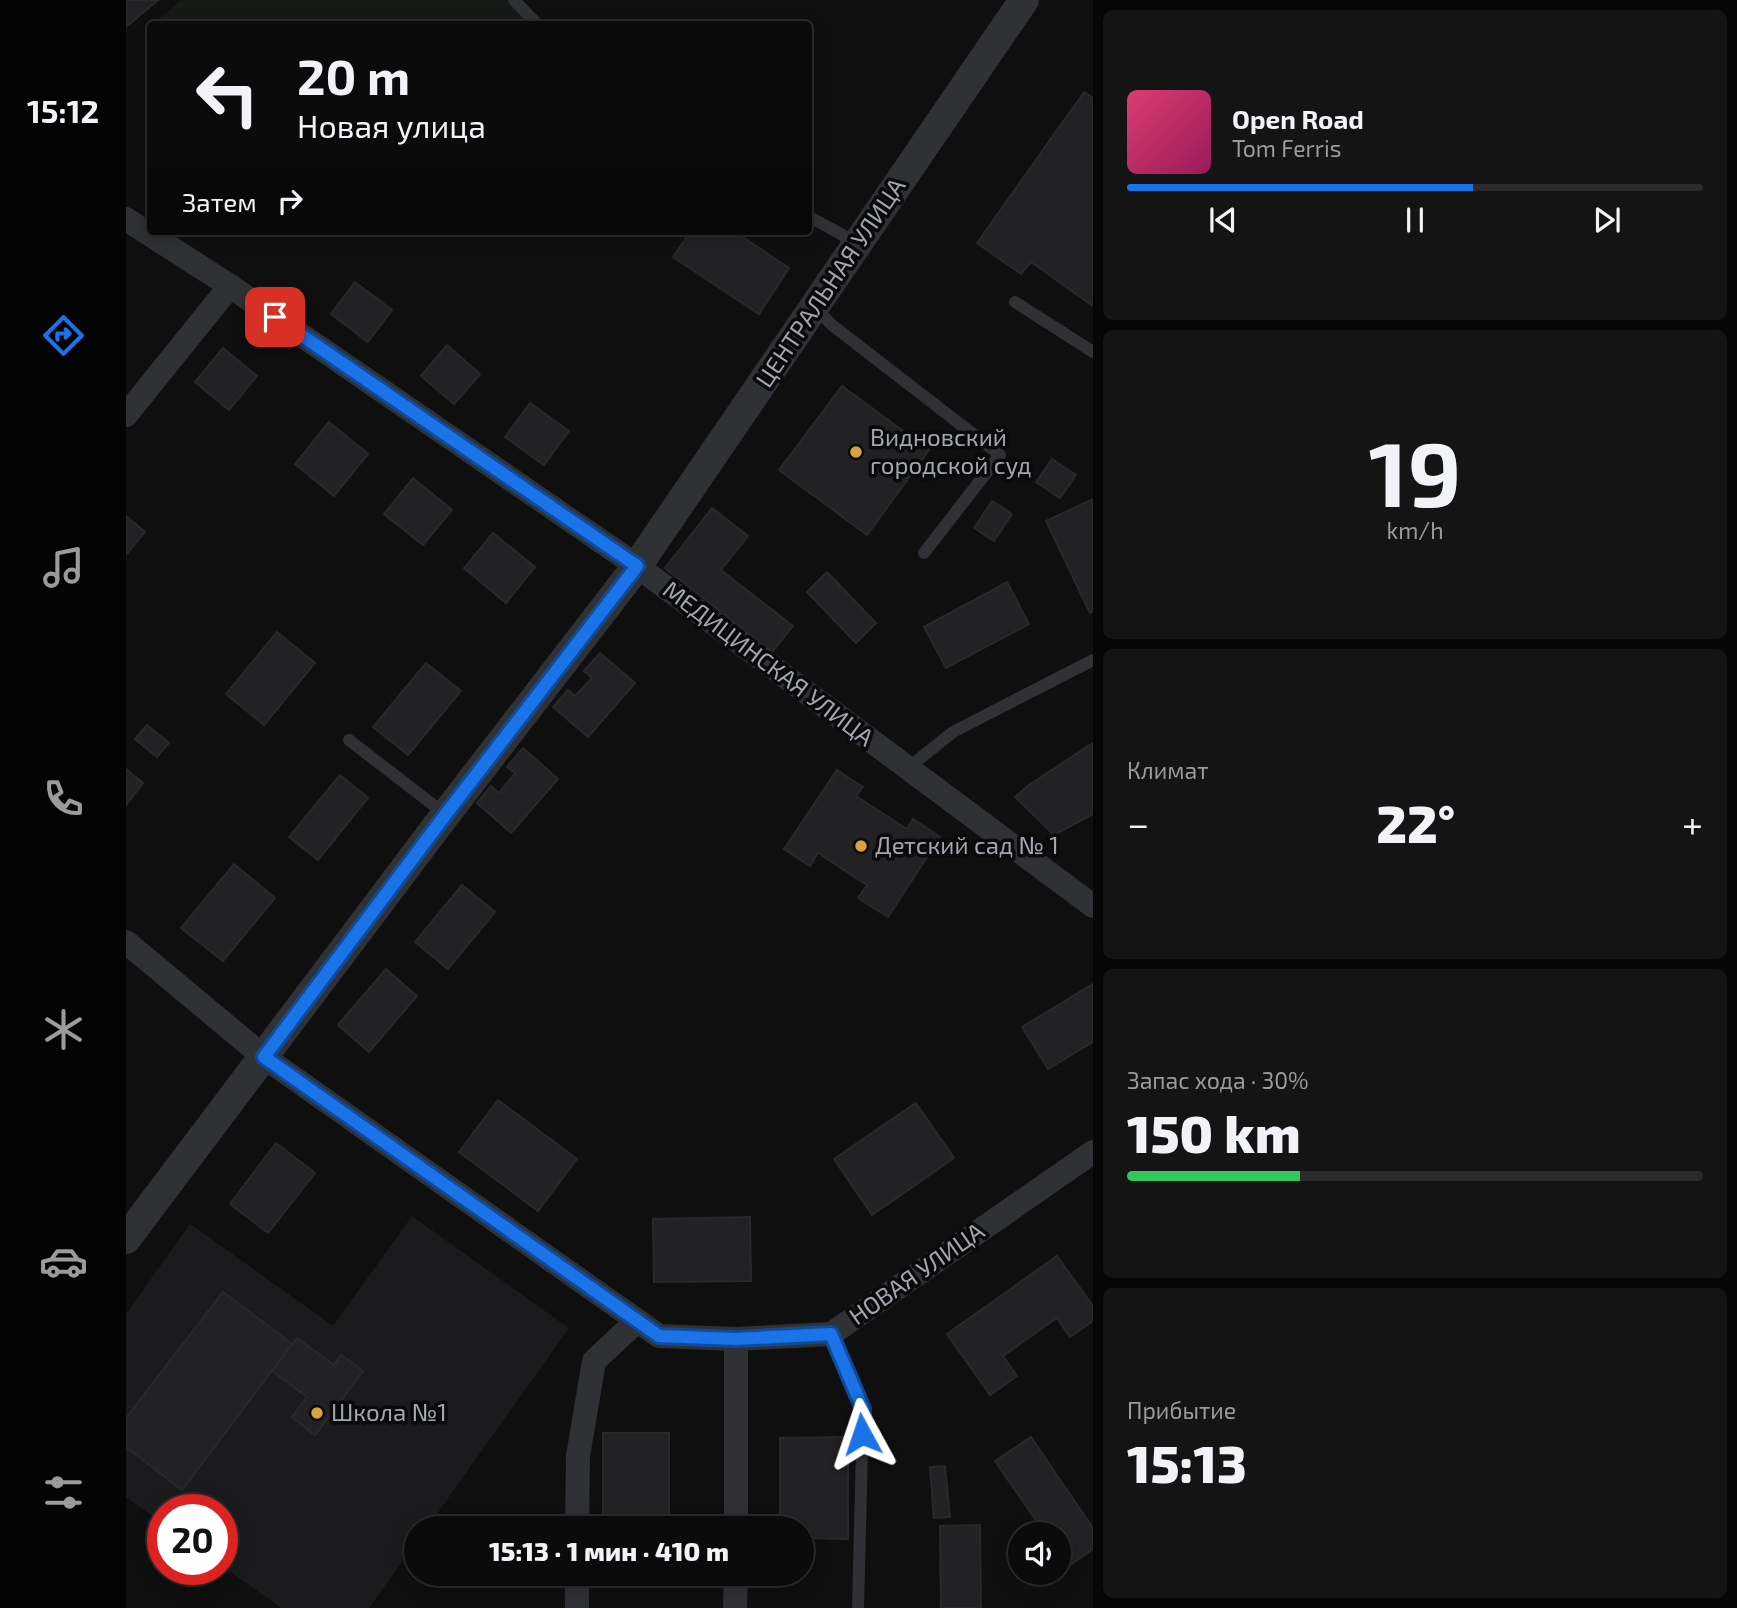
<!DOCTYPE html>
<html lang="ru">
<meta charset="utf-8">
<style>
body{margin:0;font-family:"Exo 2",sans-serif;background:#141415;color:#f1f3f6;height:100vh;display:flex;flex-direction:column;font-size:26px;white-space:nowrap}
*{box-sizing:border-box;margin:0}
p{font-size:23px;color:#9a9b9d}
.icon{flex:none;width:38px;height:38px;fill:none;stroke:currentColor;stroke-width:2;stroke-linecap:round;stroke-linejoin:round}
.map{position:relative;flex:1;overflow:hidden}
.drawer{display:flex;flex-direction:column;gap:10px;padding:10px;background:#060607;width:644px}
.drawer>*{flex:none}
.top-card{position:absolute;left:21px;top:21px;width:665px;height:214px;border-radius:7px;box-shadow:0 4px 18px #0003,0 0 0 2px #2b2b2d;background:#0b0b0c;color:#f1f3f6;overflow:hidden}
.controls{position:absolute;left:882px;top:1522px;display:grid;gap:14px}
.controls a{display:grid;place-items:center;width:63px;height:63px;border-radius:50%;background:#0b0b0c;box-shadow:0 4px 18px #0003,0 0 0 2px #2b2b2d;font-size:35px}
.speed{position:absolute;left:21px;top:1494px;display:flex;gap:14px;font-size:35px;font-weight:700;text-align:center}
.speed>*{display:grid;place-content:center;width:91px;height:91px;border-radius:50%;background:#0b0b0c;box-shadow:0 4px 18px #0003,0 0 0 2px #2b2b2d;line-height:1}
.speed .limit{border:10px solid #d22;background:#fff;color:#111}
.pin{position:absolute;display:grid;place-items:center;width:60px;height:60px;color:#fff;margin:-30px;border-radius:14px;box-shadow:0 4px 10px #0006}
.me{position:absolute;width:77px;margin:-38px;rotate:355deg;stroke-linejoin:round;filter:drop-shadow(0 0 5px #0008)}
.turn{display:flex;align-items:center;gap:24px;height:147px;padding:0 35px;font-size:32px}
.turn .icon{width:91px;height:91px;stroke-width:2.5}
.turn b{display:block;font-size:49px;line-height:60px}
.then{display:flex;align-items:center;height:66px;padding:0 35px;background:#0003;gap:14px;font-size:26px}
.big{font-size:52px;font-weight:800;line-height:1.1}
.drawer .widget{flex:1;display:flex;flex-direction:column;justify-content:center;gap:10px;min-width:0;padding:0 24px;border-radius:10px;background:#141415}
.drawer .dial{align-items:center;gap:0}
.dial b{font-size:91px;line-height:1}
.song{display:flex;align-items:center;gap:21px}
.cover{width:84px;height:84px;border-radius:10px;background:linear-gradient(135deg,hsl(340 70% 55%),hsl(330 70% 35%))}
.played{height:7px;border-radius:4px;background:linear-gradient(90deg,#1a73e8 60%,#2b2b2d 60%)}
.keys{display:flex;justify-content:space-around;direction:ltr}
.heat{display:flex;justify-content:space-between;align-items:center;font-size:38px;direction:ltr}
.charge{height:10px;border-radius:5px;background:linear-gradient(90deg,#34c759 30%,#2b2b2d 0)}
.trip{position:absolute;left:278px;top:1516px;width:410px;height:70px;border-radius:35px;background:#0b0b0c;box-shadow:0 4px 18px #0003,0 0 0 2px #2b2b2d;font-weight:800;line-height:70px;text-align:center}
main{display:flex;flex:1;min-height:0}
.tab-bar{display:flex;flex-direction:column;width:126px;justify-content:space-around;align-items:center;background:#040405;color:#9a9b9d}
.tab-bar .icon{width:49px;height:49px}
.tab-bar .on{color:#1a73e8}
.tab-bar b{font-size:32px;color:#f1f3f6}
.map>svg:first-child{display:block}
</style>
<main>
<nav class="tab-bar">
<b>15:12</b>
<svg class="icon on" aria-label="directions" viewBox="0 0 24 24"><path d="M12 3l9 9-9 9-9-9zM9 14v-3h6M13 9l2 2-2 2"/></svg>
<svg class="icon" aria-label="music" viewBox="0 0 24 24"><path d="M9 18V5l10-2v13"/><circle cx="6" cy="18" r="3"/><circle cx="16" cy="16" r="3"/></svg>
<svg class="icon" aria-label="phone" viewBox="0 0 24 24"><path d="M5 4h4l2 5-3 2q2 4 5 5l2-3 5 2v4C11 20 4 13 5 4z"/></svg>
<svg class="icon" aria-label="climate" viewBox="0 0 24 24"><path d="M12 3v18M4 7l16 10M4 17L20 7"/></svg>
<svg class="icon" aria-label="car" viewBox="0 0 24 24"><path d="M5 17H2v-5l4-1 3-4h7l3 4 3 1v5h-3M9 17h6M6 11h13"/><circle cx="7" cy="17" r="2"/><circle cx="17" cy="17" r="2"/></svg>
<svg class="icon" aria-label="filters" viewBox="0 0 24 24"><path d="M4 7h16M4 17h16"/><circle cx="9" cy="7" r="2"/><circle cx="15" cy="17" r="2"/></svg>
</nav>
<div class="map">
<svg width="967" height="1608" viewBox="0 0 967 1608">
<rect width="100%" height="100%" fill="#0f0f10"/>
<path fill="#1b1b1d" d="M286,1216L443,1328L301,1528H290V1542L243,1608H155L96,1566V1510H37V1524L0,1497V1314L64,1224L207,1326Z"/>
<path fill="#161a16" d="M55,0H381L402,24H27Z"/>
<g fill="#222224" stroke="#29292c" stroke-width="2">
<path d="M0,0H32L0,27Z"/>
<path d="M958,92L967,98V306L905,262L895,274L851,243Z"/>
<path d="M565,231H608L663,268L633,314L547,257Z"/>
<path d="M229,282L266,310L242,342L205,314Z"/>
<path d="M321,345L354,374L328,404L295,376Z"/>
<path d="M97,348L131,376L103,410L69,382Z"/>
<path d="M716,386L803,450L741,535L653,470Z"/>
<path d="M404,403L443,431L418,465L379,437Z"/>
<path d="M203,422L242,454L208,496L169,464Z"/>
<path d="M926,459L950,475L934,498L910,482Z"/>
<path d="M287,478L326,510L297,545L258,514Z"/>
<path d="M967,499V611L964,613L920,521Z"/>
<path d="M866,501L886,514L868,541L848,528Z"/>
<path d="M586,508L622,536L595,570L667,626L646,652L539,568Z"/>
<path d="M0,516L19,532L0,555Z"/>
<path d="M367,533L409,567L380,603L338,568Z"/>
<path d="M701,572L750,623L730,643L681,592Z"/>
<path d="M881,582L903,624L820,668L798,627Z"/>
<path d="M151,632L189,663L138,725L100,694Z"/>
<path d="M474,653L509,683L462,737L427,707L442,690L449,696L466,678L458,671Z"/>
<path d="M300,663L335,691L282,755L247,727Z"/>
<path d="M21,725L43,743L31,757L9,739Z"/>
<path d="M967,743V814L928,835L889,797L903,785Z"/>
<path d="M397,748L432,779L385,833L351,803L365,786L373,793L389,773L381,767Z"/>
<path d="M0,769L17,783L0,805Z"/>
<path d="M711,770L737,787L730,796L781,829L787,819L814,837L762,917L732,898L741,885L692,853L684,866L658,849Z"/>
<path d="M214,775L242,798L192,860L163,837Z"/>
<path d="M108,864L149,898L97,961L55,928Z"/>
<path d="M336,885L369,912L322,969L289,942Z"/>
<path d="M260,969L291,996L243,1052L212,1025Z"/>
<path d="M967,984V1042L922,1069L896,1027Z"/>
<path d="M372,1100L451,1159L412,1211L333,1152Z"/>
<path d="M790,1103L828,1158L746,1215L708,1159Z"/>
<path d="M150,1143L189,1173L142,1233L104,1204Z"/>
<path d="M624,1217L625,1281L528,1282L527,1219Z"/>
<path d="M931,1256L967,1306V1321L944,1337L931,1318L877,1356L891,1376L864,1395L821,1334Z"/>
<path d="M97,1292L166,1344L56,1490L0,1447V1418Z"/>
<path d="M171,1338L208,1365L215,1355L237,1371L189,1435L166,1417L181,1397L146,1371Z"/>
<rect x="477" y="1433" width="66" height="95"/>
<path d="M722,1437V1539L676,1538V1528H654V1438Z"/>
<path d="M905,1437L967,1528V1549L941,1567L933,1554V1535H920L869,1461Z"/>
<path d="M819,1466L824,1517L808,1518L804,1467Z"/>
<path d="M854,1525L855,1608H815L814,1526Z"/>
</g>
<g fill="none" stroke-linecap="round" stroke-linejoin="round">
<g stroke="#303135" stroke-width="12">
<path d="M388,0L411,24"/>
<path d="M682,216L731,243"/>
<path d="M889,302L967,352"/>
<path d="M688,307L706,325L874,455L798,553"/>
<path d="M223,740L319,814"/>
<path d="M782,768L827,732L967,660"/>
<path d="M705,1334L737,1409L732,1608"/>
</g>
<g stroke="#303135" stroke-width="24">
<path d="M0,219L104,286L511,566L967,906"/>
<path d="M0,415L104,286"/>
<path d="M0,942L138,1057L533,1336L610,1339L705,1334L967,1152"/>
<path d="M451,1528L452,1456L468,1361L511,1321"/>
<path d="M610,1528V1339"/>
<path d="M451,1608V1573"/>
<path d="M609,1608L610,1573"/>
</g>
<path stroke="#303135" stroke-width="30" d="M0,1239L320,814L511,566L898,0"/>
</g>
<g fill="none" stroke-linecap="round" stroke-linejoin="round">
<defs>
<path id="route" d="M149,317L511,566L320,814L138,1057L533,1336L610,1339L705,1334L737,1409L736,1434"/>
</defs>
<use href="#route" stroke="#114b97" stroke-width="18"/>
<use href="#route" stroke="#1a73e8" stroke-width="12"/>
</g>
<g fill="#daa23d" stroke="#0a0a0b" stroke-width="2.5">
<circle cx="730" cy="452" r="7"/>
<circle cx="735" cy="846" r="7"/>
<circle cx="191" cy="1413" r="7"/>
</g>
<g text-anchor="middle" stroke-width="7" stroke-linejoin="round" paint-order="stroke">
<g font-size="24" fill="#a2a6af" stroke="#0a0a0b">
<text transform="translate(705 283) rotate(-56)" y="8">ЦЕНТРАЛЬНАЯ УЛИЦА</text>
<text transform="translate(642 664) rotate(37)" y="8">МЕДИЦИНСКАЯ УЛИЦА</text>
<text transform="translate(791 1274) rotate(-35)" y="8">НОВАЯ УЛИЦА</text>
</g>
<g font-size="24" fill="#a2a6af" stroke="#0a0a0b" text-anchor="start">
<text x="744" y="446">Видновский<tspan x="744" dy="28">городской суд</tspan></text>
<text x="749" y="854">Детский сад № 1</text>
<text x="205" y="1421">Школа №1</text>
</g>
</g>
</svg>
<div class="controls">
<a><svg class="icon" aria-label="sound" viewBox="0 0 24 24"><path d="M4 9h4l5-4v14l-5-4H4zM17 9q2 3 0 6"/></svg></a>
</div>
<div class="speed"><div class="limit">20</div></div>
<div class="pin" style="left:149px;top:317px;background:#d93025"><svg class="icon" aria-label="arrive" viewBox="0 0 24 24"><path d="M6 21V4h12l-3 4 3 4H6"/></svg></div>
<svg class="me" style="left:736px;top:1434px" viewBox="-20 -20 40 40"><path d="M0-17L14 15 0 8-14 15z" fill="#1a73e8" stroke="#fff" stroke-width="4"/></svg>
<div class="trip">15:13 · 1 мин · 410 m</div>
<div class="top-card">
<div class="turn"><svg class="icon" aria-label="left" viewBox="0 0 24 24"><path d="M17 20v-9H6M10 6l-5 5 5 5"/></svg><div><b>20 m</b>Новая улица</div></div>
<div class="then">Затем<svg class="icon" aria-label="right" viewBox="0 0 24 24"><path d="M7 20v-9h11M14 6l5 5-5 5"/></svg></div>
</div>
</div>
<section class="drawer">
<div class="widget">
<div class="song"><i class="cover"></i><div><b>Open Road</b><p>Tom Ferris</p></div></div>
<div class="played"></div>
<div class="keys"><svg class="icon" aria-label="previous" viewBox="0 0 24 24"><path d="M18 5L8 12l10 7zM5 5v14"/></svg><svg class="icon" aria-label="pause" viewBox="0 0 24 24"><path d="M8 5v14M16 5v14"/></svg><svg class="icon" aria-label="next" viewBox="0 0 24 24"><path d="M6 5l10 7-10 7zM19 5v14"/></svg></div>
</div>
<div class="widget dial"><b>19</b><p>km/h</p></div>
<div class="widget"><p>Климат</p>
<div class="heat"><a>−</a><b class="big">22°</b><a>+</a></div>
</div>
<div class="widget"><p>Запас хода · 30%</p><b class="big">150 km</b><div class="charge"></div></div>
<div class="widget"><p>Прибытие</p><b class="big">15:13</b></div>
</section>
</main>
